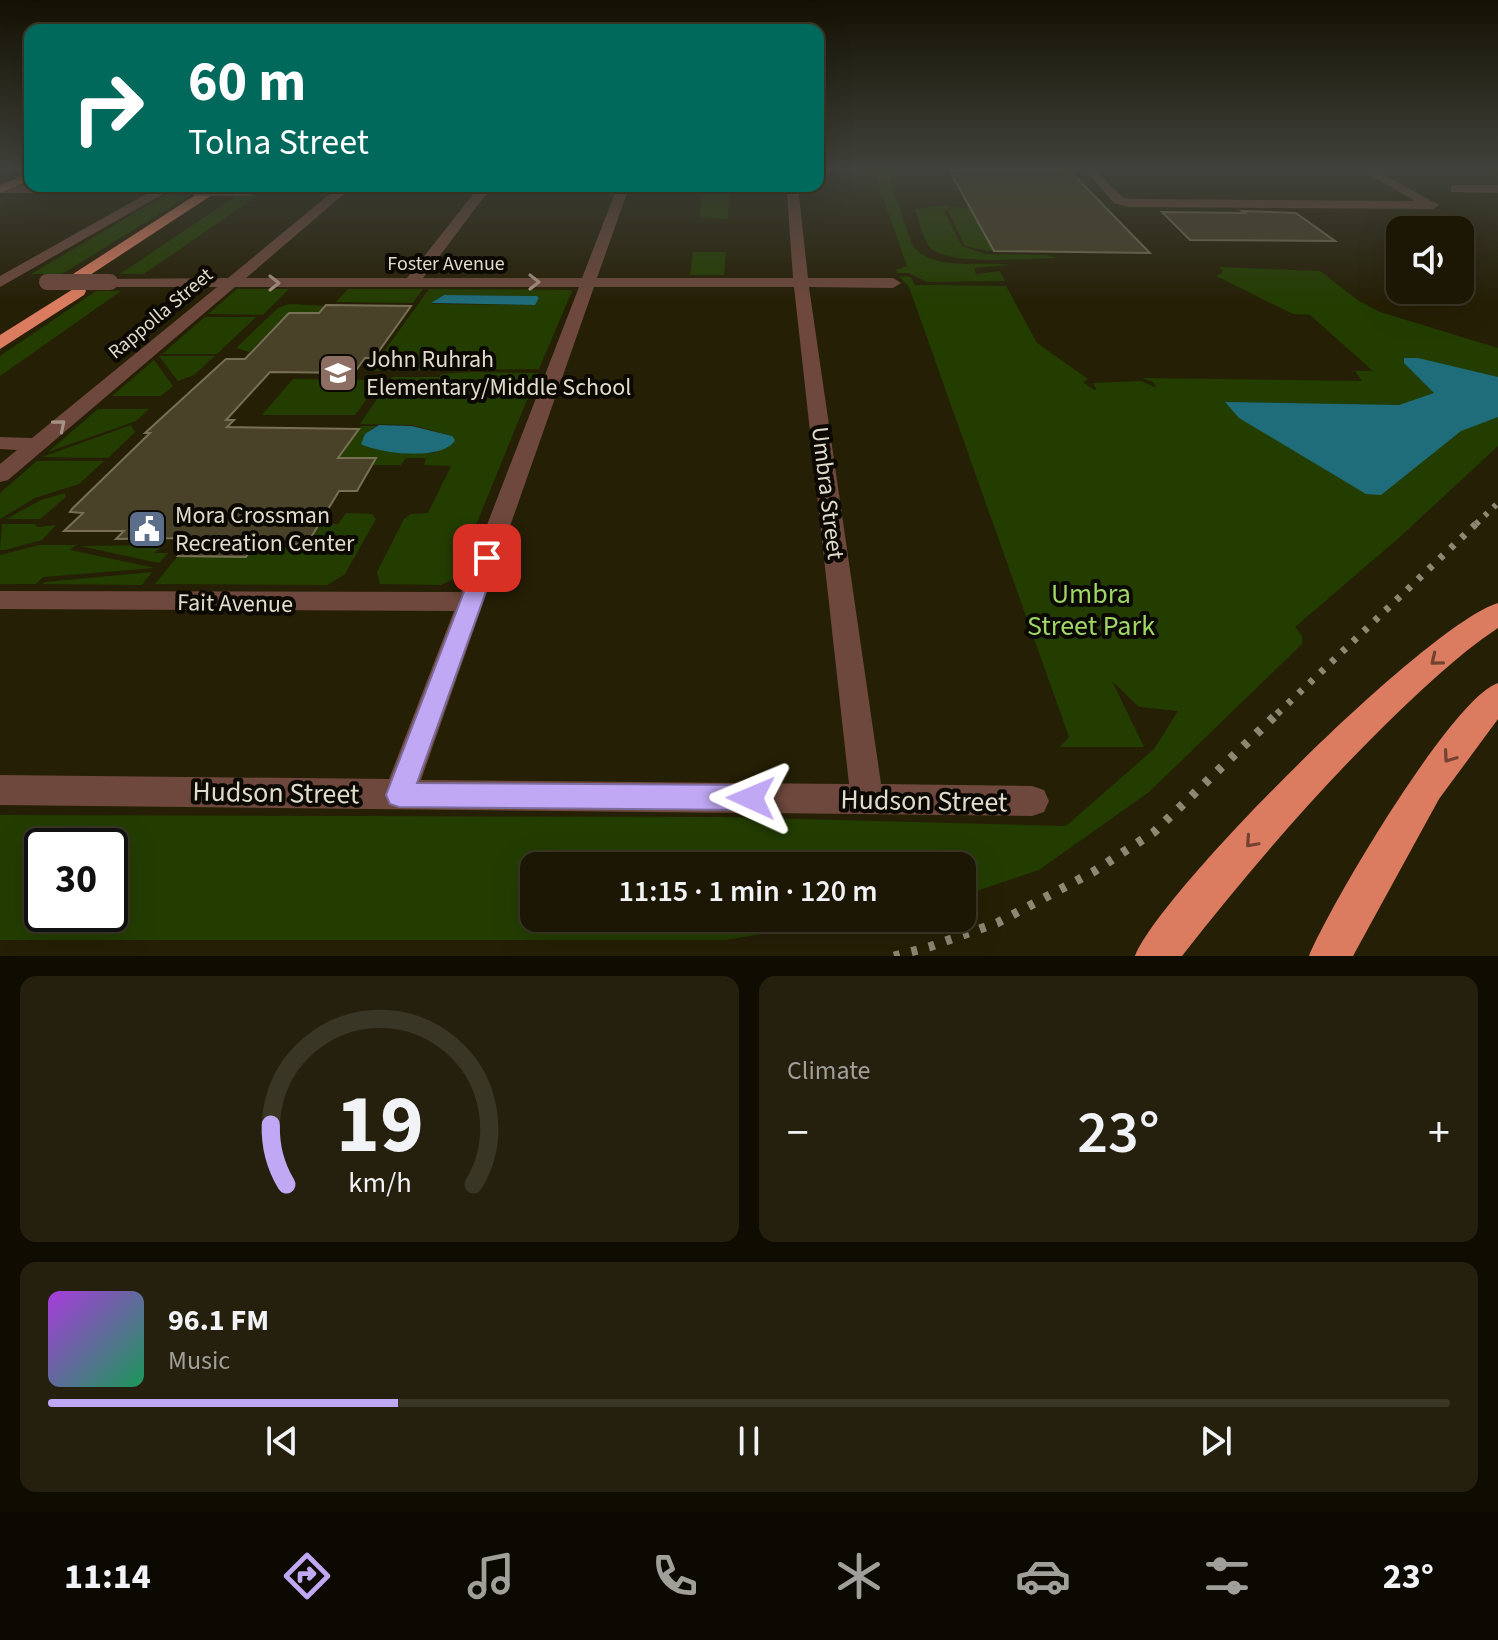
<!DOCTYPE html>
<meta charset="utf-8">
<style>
body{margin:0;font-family:"Source Sans 3",sans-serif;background:#25200e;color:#f1f3f6;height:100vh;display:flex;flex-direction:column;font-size:30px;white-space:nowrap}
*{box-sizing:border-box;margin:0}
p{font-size:26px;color:#a09f9a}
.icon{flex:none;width:44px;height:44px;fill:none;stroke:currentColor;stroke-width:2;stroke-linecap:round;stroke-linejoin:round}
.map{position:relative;height:956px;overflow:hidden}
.panel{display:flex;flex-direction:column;gap:20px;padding:20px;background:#0f0d02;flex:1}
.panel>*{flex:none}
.top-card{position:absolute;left:24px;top:24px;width:800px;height:168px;border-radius:16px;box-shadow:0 8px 32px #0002,0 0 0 2px #3a3626;background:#00695c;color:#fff;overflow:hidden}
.fabs{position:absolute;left:1386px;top:216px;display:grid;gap:16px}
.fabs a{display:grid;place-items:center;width:88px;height:88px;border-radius:16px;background:#1c1704;box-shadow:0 8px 32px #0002,0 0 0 2px #3a3626;font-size:40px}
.speed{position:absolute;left:24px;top:828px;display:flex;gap:16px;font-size:40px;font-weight:700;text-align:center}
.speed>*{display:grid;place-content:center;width:104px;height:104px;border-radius:50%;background:#1c1704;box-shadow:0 8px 32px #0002,0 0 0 2px #3a3626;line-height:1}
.speed .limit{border:4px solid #111;border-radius:12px;background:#fff;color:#111}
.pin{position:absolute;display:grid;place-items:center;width:68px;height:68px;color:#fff;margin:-34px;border-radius:16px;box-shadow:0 4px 12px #0006}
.me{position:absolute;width:88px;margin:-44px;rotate:271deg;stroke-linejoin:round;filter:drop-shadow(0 0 6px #0008)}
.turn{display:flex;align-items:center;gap:28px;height:168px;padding:0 32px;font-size:36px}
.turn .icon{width:104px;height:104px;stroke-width:2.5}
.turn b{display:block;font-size:56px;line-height:68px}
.big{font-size:60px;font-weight:600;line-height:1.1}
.panel .tile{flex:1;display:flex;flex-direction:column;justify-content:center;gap:12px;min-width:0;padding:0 28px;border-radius:16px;background:#25200e}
.panel .dial{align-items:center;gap:0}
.dial svg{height:208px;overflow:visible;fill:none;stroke:#3a3626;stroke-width:7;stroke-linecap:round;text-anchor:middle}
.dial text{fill:#f1f3f6;stroke:none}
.song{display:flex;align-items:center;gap:24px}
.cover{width:96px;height:96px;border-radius:12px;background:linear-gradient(135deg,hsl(280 70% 55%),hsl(150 70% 35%))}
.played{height:8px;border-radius:4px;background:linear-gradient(90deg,#c0a8f4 25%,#3a3626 25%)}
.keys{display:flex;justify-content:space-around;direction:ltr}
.heat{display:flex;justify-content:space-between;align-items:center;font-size:44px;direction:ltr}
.panel .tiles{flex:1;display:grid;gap:20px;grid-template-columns:1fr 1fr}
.tile:last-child{grid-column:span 2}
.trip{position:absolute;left:520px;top:852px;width:456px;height:80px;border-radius:16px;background:#1c1704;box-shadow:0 8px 32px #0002,0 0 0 2px #3a3626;font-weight:600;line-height:80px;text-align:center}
.tab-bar{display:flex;height:128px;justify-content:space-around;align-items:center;background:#0b0902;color:#a09f9a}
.tab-bar .icon{width:56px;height:56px}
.tab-bar .selected{color:#c0a8f4}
.tab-bar b{font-size:36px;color:#f1f3f6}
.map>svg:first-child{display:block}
</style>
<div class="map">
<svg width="1498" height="956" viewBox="0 0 1498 956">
<rect width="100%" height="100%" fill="#251f05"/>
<g fill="#233d00" fill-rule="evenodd">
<path d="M873,169H902L889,177L912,244C931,273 981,260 1011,265L974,268L976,274L1000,271L1005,281L927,282L908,273H897L896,270L907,266Z"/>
<path d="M702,193H729L728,219L699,217Z"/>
<path d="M165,195H190L62,274H31Z"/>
<path d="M237,195H258L144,274H120Z"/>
<path d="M946,205L951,207L944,211L962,246L985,254L1047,255L1058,258C1031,258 952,266 932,249C923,242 919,220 915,209Z"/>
<path d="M955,207L970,208L995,252L965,246L948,211Z"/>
<path d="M693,252H726L724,275H690Z"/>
<path d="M1220,267L1320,271L1359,301L1380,312L1498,348V446L1401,536L1295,627L1302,636V644L1149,792L1039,870L962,896V866H534V918H857L726,940H0V815L722,817L1066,826L1154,749L1178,711L1139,707L1112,681L1144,747H1060L1069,737L909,287L899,276L911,277L915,285L1006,286L1037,343L1088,379L1083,382L1094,390H1097L1093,383L1141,381L1157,388L1153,382L1142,378L1362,381L1355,371H1373L1310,315L1293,314L1216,276L1223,272ZM42,846H110V914H42Z"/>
<path d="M237,289H289L263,315L208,314Z"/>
<path d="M348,289H423L413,303L336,302Z"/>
<path d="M429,289L570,290L572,291L539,369L370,371ZM444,295L537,296L539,298L535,305L431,304Z"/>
<path d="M96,291H121L0,376V356Z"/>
<path d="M289,304L325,306L318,312L289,313L249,352L236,348L278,308Z"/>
<path d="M205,317H256L217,354H162Z"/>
<path d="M159,356H215L194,375L178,381Z"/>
<path d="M154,360L173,386L161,396H112Z"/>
<path d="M473,372L538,373L454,579L441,585L380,584L377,572L404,519L411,514L428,513L451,466L424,465L426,458H406L401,465H372L376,457L339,458L361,426H377L371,429L382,448L434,453L452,436L412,425L360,424L392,377H439L441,374Z"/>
<path d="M293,379L381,380L355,415H262Z"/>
<path d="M98,409H149L136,421L48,452Z"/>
<path d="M131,425L135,432L108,458L42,457Z"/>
<path d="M37,461H104L79,484L35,498L0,519V493Z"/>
<path d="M65,493L66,497L40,519H6L41,500Z"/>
<path d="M346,513L372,514L376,519L345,574L327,585L155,584L178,556L246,557L255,544L307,545L320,524H338Z"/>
<path d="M2,524H35L38,527L56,525L42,540L5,550H0Z"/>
<path d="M39,545H76L70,550L155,568L43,577L36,584H0V555Z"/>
<path d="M162,545L155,553H168L159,563L80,546Z"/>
<path d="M152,572L142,585L42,584L45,582Z"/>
</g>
<g fill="#1f6c7a">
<path d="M444,295L537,296L539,298L535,305L431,303Z"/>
<path d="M1404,358H1418L1498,377V417L1461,431L1381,495L1366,494L1239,418L1225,402L1399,405L1434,393L1404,363Z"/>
<path d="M379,425L412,426L452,436L455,440C444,461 380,454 361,444L365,434Z"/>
</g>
<g fill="#494228" stroke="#777055" stroke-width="2">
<path d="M949,170L1070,171L1150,253L994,251Z"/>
<path d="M1242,211L1296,213L1335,241L1190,240L1162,212L1245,213Z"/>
<path d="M326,305L411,306L374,358H365L354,373L270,372L226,420H234L227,427L359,429L338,458H376L357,491H339L307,544H255L246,557L178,556L193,538L116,539L124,531H64L83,513L70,512L72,509L150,433H145L226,359H245L289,313H319Z"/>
</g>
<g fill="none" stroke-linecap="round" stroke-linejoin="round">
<g fill="#6e483c" fill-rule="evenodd">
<path d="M1084,169H1095L1122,197L1129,199L1415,201L1360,169H1374L1439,205L1433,209L1129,207L1114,203Z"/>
<path d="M0,185L199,186L203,189L197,193H165L0,287V276L148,193H0Z"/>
<path d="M1455,185H1498V193L1451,192V186Z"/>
<path d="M340,186H798L808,278H893L901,283L893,288L809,287L881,784L1032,786L1044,790L1049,801L1044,812L1032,816L0,805V775L389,779L454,611L0,609V591L461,592L579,287H235L8,480L0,482V464L17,450L0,449V437L32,438L217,287H110L105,285V279L228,278L331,193L247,194L241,190L243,187ZM345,193H474L407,278H246ZM487,193H615L582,278H423ZM627,193H787L793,278H597ZM594,287H794L849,784L421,780Z"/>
</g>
<path fill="#bc6d56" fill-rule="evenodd" d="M30,173V180L0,193V185Z"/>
<g fill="#db7c60" fill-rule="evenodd">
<path d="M200,192L212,195L87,277H75L73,274Z"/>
<path d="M78,286L84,287L86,291L84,295L0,349V335Z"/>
<path d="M1498,603V628C1456,656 1419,692 1383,727C1310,799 1245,876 1182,956H1135C1163,888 1428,624 1498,603Z"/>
<path d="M1498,683V719L1439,799L1353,956H1309C1330,905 1452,698 1498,683Z"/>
</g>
<path stroke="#8c8874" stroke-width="6" stroke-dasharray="4 8" stroke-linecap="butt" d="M1476,524L1498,503"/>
<path stroke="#8c8874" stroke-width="7" stroke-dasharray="5 10" stroke-linecap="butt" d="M1277,714L1478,522"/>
<path stroke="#8c8874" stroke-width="9" stroke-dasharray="6 12" stroke-linecap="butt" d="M894,956L929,947L997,923L1093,872L1154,832L1279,712"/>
<path stroke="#6e483c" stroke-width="13" d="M197,189L247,190"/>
<path stroke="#6e483c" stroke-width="16" d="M47,282H110"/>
</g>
<defs><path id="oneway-chevron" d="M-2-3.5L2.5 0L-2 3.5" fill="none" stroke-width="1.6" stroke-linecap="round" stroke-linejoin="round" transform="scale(2)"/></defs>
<g stroke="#a69284">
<use href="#oneway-chevron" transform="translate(534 282)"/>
<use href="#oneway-chevron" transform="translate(274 283)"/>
<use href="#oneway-chevron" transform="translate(60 425) rotate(-40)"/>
</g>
<g stroke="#744231">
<use href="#oneway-chevron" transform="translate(1436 660) rotate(141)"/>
<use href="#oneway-chevron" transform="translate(1449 757) rotate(125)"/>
<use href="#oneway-chevron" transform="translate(1251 842) rotate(132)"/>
</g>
<linearGradient id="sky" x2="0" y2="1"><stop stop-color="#141103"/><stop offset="0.56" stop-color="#40423b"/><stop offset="1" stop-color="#40423b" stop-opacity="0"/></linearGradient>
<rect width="1498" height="303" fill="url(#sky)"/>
<path fill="#c0a8f4" stroke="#7d6d9f" stroke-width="2" d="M487,551L498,558L417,783L751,785L761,789L765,798L761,806L751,810L399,807L390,804L386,795L477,558Z"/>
<defs>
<symbol id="school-square" viewBox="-11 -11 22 22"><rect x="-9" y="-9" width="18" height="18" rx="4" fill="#8d6e63" stroke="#0c0902"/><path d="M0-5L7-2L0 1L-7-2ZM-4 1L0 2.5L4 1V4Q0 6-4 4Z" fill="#fff"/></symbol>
<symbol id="civic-square" viewBox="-11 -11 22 22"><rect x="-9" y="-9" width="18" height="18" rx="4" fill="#5c6f8a" stroke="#0c0902"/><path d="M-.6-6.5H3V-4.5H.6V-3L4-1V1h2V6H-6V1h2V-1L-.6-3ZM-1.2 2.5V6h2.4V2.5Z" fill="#fff"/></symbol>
</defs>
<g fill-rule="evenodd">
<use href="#school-square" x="316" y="351" width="44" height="44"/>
<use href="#civic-square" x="125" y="507" width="44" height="44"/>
</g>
<g text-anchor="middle" stroke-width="8" stroke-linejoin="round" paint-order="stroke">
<g font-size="20" fill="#dfdccd" stroke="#0c0902">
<text x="446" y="270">Foster Avenue</text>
<text transform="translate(160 313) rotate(-40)" y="7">Rappolla Street</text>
</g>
<g font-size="24" fill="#dfdccd" stroke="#0c0902" text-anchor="start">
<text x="366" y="367">John Ruhrah<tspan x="366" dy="28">Elementary/Middle School</tspan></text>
<text x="175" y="523">Mora Crossman<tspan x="175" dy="28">Recreation Center</tspan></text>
</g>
<g font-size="24" fill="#dfdccd" stroke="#0c0902">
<text transform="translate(828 493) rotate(83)" y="8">Umbra Street</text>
<text transform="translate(235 603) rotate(1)" y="8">Fait Avenue</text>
</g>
<g font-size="28" fill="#9fd766" stroke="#0c0902">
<text x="1091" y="603">Umbra<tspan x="1091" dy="32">Street Park</tspan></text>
</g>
<g font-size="28" fill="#dfdccd" stroke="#0c0902">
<text transform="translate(276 792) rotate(1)" y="10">Hudson Street</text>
<text transform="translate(924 800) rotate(1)" y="10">Hudson Street</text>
</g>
</g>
</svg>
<div class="fabs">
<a><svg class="icon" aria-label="sound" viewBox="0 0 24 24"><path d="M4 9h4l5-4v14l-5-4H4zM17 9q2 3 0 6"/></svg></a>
</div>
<div class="speed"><div class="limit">30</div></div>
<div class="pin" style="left:487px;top:558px;background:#d93025"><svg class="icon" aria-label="arrive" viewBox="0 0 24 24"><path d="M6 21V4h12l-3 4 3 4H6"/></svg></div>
<svg class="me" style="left:751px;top:798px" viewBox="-20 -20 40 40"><path d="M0-17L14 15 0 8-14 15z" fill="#c0a8f4" stroke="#fff" stroke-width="4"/></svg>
<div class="trip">11:15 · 1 min · 120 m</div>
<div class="top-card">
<div class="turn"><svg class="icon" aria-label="right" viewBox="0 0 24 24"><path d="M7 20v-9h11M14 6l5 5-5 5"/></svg><div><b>60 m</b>Tolna Street</div></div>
</div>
</div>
<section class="panel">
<div class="tiles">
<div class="tile dial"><svg viewBox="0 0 100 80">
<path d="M14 69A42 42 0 1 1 86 69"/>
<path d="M14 69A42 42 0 0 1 8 46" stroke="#c0a8f4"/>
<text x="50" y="56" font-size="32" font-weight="700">19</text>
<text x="50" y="72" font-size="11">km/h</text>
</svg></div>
<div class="tile"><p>Climate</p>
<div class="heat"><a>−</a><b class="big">23°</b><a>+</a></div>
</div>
<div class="tile">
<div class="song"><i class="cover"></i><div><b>96.1 FM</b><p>Music</p></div></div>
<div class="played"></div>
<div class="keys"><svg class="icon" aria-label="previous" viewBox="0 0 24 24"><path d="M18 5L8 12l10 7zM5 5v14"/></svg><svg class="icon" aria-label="pause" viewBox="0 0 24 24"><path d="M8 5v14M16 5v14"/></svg><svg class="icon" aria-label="next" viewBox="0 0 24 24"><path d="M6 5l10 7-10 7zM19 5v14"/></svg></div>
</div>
</div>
</section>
<nav class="tab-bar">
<b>11:14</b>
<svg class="icon selected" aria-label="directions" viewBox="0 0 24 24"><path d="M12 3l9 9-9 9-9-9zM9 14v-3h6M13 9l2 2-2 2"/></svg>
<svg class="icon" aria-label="music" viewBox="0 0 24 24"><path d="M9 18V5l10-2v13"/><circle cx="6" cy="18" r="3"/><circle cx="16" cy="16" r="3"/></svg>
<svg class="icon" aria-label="phone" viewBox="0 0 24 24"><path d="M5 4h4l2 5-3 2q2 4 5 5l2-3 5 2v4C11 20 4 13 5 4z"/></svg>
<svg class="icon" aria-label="climate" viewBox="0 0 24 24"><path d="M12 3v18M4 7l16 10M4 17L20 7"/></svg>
<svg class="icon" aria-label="car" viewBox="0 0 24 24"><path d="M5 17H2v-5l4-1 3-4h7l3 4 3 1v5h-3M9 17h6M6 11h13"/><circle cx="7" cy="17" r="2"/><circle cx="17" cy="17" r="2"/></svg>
<svg class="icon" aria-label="filters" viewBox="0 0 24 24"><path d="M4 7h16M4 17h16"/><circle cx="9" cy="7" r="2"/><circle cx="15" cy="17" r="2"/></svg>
<b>23°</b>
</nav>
